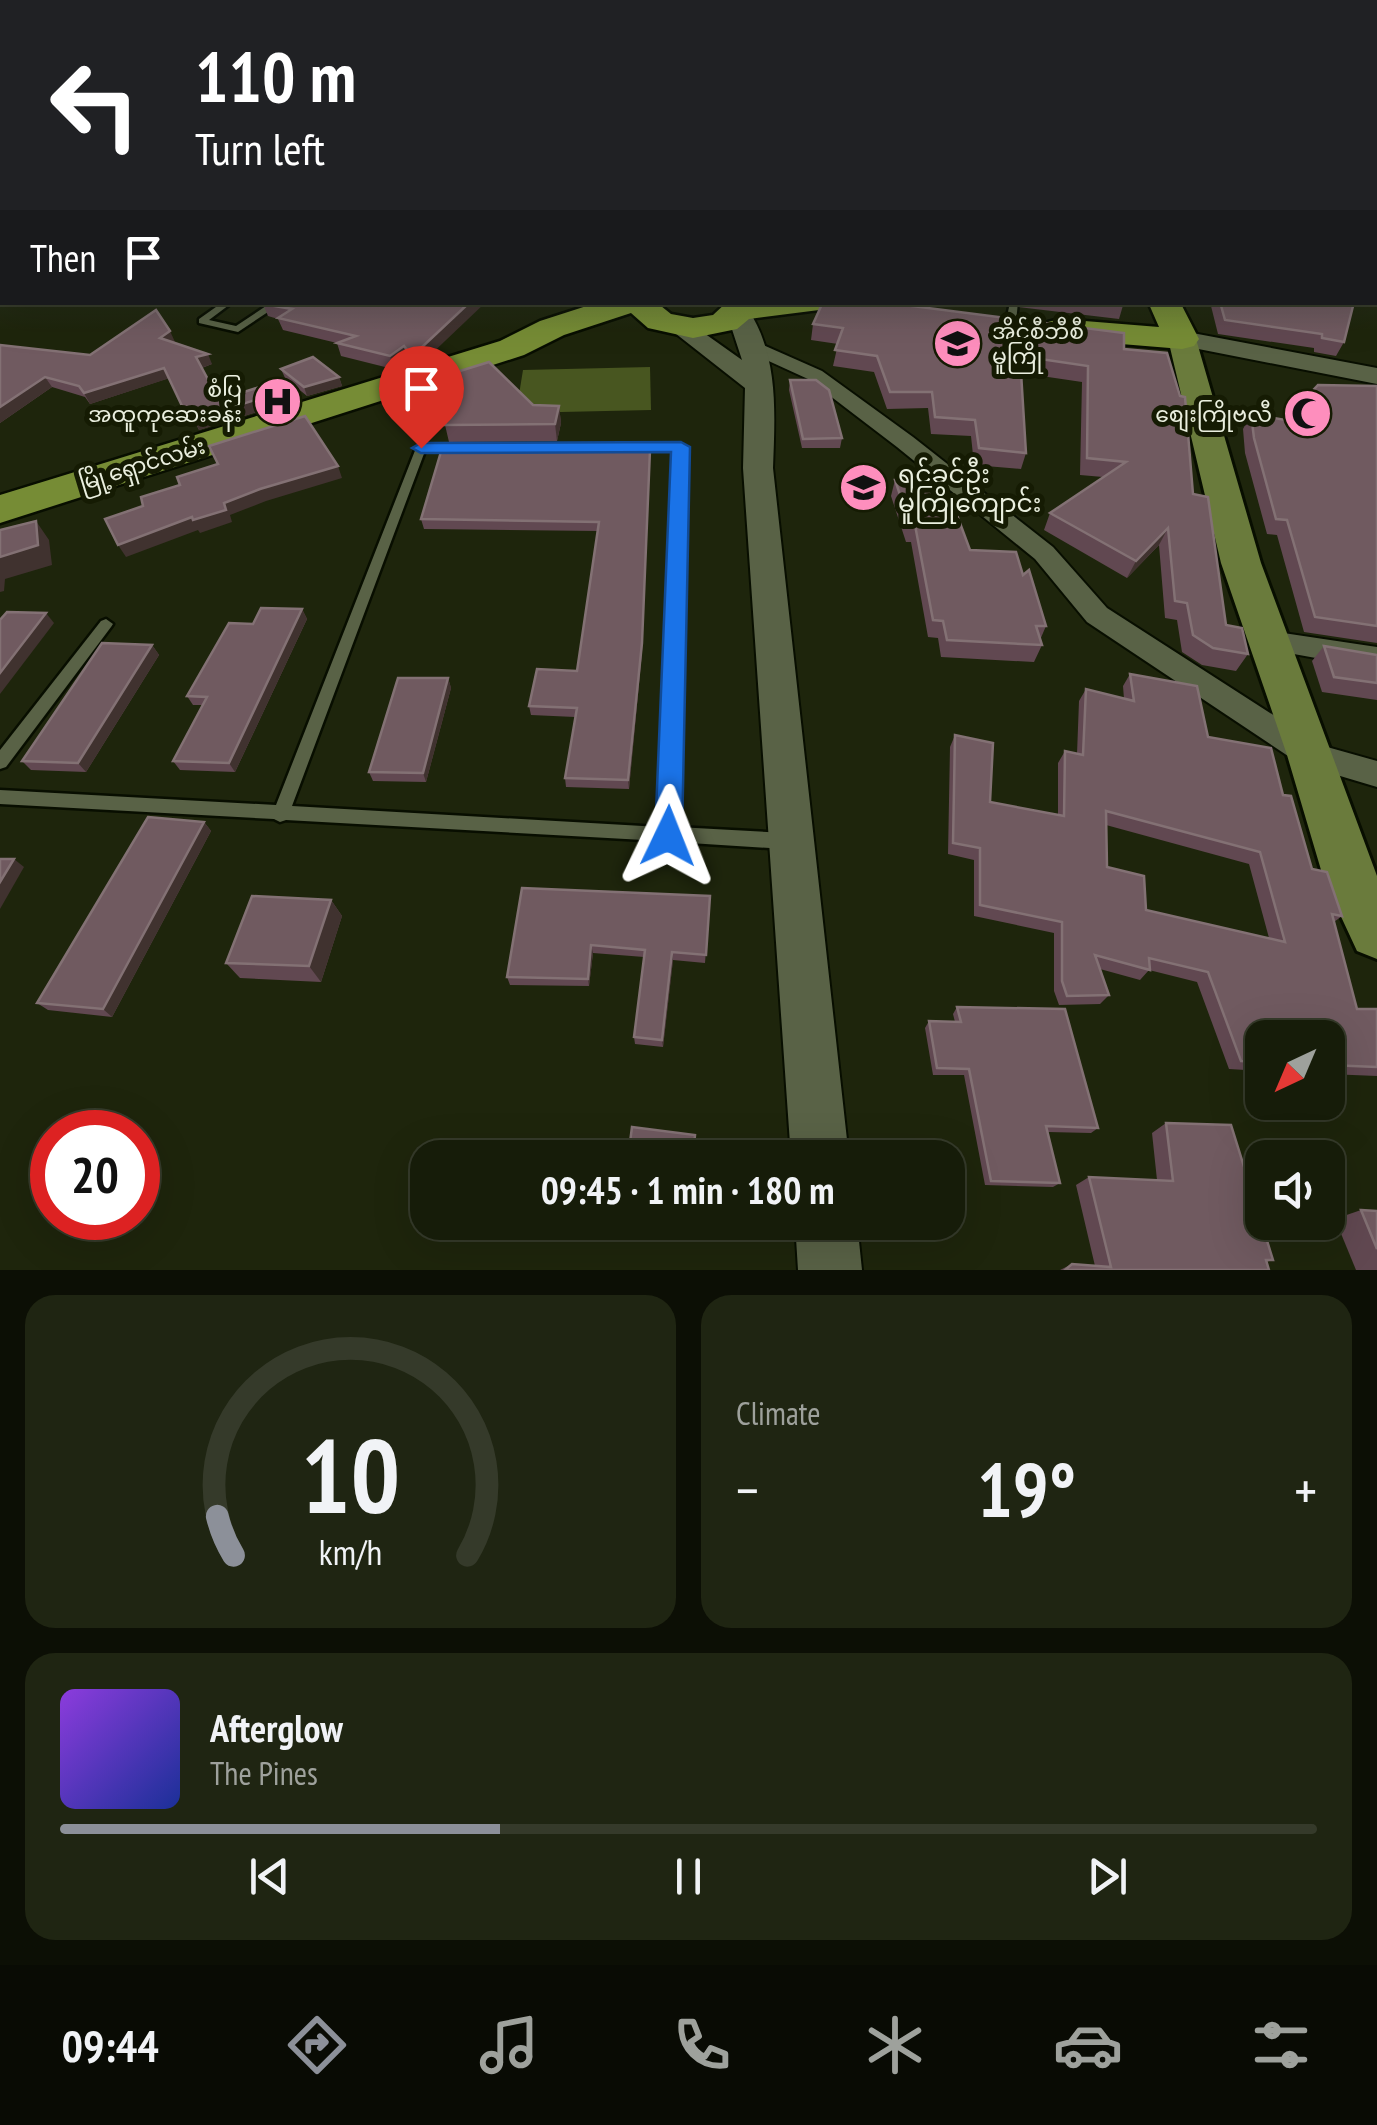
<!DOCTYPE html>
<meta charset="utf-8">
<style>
body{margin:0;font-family:"PT Sans Narrow","Noto Sans Myanmar",sans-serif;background:#1f2512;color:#f1f3f6;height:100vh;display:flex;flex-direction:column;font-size:38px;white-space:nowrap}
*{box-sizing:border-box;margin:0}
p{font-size:32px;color:#9ea19c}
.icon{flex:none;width:55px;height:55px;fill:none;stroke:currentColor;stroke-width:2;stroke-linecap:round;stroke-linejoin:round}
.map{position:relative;height:1270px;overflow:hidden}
.sheet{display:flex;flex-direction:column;gap:25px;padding:25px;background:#0c0f05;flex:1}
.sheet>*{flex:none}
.hud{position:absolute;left:0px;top:0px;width:1378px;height:305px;box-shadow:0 10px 40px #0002,0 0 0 2px #353a2a;background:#202124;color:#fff;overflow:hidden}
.needle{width:65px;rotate:224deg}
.buttons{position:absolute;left:1245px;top:1020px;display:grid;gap:20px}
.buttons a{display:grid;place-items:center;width:100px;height:100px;border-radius:20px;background:#161c09;box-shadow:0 10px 40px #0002,0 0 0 2px #353a2a;font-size:50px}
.speed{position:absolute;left:30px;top:1110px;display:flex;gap:20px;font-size:50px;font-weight:700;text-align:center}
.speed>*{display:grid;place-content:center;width:130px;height:130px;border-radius:50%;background:#161c09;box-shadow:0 10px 40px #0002,0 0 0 2px #353a2a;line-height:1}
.speed .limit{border:15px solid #d22;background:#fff;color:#111}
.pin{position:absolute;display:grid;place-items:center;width:85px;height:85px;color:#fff;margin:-102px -42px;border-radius:50% 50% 50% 0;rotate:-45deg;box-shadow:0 0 10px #0007}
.pin .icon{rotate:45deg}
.me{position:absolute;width:110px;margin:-55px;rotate:2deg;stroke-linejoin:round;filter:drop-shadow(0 0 8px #0008)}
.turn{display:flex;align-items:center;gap:35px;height:210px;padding:0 30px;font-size:45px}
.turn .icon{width:130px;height:130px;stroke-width:2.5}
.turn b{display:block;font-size:70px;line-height:85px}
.then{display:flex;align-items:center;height:95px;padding:0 30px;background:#0003;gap:20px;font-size:38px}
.big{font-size:75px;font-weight:700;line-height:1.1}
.sheet .widget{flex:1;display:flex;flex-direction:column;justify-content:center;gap:15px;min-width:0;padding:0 35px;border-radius:30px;background:#1f2512}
.sheet .dial{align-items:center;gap:0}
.dial svg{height:260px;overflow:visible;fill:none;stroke:#353a2a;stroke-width:7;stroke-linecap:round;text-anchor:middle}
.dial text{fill:#f1f3f6;stroke:none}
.song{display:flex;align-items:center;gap:30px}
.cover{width:120px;height:120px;border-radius:15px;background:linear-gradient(135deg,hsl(270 70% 55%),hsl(230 70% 35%))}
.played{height:10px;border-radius:5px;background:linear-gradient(90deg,#8c9099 35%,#353a2a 35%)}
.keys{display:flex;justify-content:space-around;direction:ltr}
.heat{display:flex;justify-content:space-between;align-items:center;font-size:55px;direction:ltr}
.sheet .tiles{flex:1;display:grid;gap:25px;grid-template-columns:1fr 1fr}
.widget:last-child{grid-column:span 2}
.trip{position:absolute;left:410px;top:1140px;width:555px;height:100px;border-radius:30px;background:#161c09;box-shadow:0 10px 40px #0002,0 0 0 2px #353a2a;font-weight:700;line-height:100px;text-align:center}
.tabs{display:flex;height:160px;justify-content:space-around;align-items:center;background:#090b04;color:#9ea19c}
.tabs .icon{width:70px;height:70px}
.tabs .current{color:#8c9099}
.tabs b{font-size:45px;color:#f1f3f6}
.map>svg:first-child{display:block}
</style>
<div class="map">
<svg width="1377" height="1270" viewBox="0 0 1377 1270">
<rect width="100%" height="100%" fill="#1e250c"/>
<path fill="#485620" d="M650,367L651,410L516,413L523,370Z"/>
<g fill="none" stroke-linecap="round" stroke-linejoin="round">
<defs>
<g id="lane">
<path d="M223,302H233L209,320L236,326L272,302H283L238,332L199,323V319Z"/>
<path d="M1010,302H1018L1016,322L1011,325L1006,322Z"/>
<path d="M681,444L686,447L677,827L786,833L792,836L794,841L792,846L786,849L674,842L668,844L662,841L286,820L280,822L274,819L0,804V790L276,805L416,448L421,445H460L465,448L464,450L425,451L292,806L660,827L675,450L536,451L531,448L536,445Z"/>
<path d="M106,619L113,624L111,627L6,767L0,769V750L101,621Z"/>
</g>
<g id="street">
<path d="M754,341L822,371L913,437L1053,547L1107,608L1320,745L1377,761V787L1300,764L1087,622L1035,559L897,447L808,379L747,351V343Z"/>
<path d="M1270,631L1377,647V669L1260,648L1256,641L1260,634Z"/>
</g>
<g id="secondary">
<path d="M739,307L748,309C779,357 775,413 773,468L849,1158H791L743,468L745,388L666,326L678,319L687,321L742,360L727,314Z"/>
<path d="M1182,331L1377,368V384L1173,344L1169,339Z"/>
<path d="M795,1222H857L862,1270H798Z"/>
</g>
<path id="primary" d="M1182,330L1192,333L1196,339L1261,563L1377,876V959L1357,951L1324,880L1287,755L1221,563L1168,339L1172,333Z"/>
<g id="highway">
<path d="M599,302H656L671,314L693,318L713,315L727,302H832L827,309L749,319L737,329L693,338L648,328L631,313L564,335L524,355L0,523V495L500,341L540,321Z"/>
<path d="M1148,302H1180L1199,339L1194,346L1182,349L1060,339L1048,336L1043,329L1048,322L1060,319L1159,327Z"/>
</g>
</defs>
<use href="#lane" stroke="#080e00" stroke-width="5"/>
<use href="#street" stroke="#080e00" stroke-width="4"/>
<use href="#secondary" stroke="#080e00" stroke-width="4"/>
<use href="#primary" stroke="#080e00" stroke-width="6"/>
<use href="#highway" stroke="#080e00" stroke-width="5"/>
<use href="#lane" fill="#596246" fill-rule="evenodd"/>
<use href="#street" fill="#596246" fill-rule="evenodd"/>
<use href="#secondary" fill="#596246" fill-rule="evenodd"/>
<use href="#primary" fill="#6a7b3c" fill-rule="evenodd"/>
<use href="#highway" fill="#768c35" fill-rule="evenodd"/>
</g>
<g fill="#614851" fill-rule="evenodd">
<rect x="0" y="217" width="2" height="61"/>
<path d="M363,302L424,361L412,364L407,359L393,369L341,356L337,343L283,330L278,319L268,316L263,304Z"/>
<path d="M976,302H1124L1119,319Z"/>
<path d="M1210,302H1354L1344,342L1336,356L1314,352V348L1218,334Z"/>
<path d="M813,324L1124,349L1193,494L1226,625L1248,654L1236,671L1202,665L1182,652L1177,620L1165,618L1159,545L1127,578L1044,530L1050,513L1103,477L1080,475L1082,382L1021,373L1026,453L1021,469L974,465L971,436L931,434L928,408L887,409L874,372L833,366L838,344L811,340Z"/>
<path d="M175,342L174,343L212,364L202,368L219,400L281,392L286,403L199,430L193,418L188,419L169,378L90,404L85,397L52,387L0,423V345L90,355Z"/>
<path d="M281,369L339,377L342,386L307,396L285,378Z"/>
<path d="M434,379L533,405L559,406L561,423L557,441L449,442L445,425L447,418H432L428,402Z"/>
<path d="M790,380L842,438L840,448H802L789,390Z"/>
<path d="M1377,386V643L1304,632L1277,535L1267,534L1245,453L1243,429L1251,414L1285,420Z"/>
<path d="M650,450L642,652L629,789L566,787L565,778L575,717L531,715L529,706L577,671L598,531L424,529L421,519Z"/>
<path d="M895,480L947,515L970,550L1023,575L1046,626L1040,640L1042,645L1034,662L941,657L938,638L928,637L911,542H906L891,496Z"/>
<path d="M302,609L307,619L235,772L180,770L173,761L202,705H193L187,696L253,624Z"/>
<path d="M152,645L159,655L86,772L31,770L22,761Z"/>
<path d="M1324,646L1377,655V700L1322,692L1312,661Z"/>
<path d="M1130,674L1283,795L1312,869L1342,916L1334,922L1357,1009H1377V1076L1328,1074V1038H1262V1071L1229,1069L1197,982L1149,970L1140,980L1100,969L1109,995L1100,1004L1059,1005L1054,991V933L974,916V860L948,854L950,747L955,735L990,802L1058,815V763L1065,751L1077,754L1079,701L1086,689L1124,699L1123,686ZM1106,825L1249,864L1269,938L1146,910L1107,867Z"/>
<path d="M448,678L451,688L426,782L373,781L369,772Z"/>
<path d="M204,822L211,831L112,1017L48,1010L37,1003Z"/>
<path d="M710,896L705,963L673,960L663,1047L635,1044L634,1037L644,957L593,953L589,986L510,985L507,977Z"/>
<path d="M331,900L342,916L321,982L240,978L226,963Z"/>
<path d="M957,1007L1098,1128L1091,1133L1048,1132L1060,1183L1053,1187L985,1185L964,1075H933L925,1028L929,1021L955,1022L953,1014Z"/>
<path d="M1166,1123L1273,1260L1266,1262L1269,1270H1060L1072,1264L1095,1266L1076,1185L1089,1177L1157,1180L1152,1133Z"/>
<path d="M1361,1210L1377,1211V1270H1356L1335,1219Z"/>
<path d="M666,1222H688L687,1226Z"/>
</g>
<g fill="#40322f">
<path d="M2,182V199L0,200V183Z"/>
<path d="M470,302H486L424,361L412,364L408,351Z"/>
<path d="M170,331L175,342L165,349L160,338Z"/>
<path d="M404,346L407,359L393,369L390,356Z"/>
<path d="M208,354L212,364L201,368L196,357Z"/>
<path d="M164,368L170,378L90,404L84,393Z"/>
<path d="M45,377L52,387L0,423V407Z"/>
<path d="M339,377L342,386L307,396L304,387Z"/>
<path d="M281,392L286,403L199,430L194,419Z"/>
<path d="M559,406L561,423L557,441L555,424Z"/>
<path d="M188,407L193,418L188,419L183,408Z"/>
<path d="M650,450L642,652L629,789L628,780Z"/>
<path d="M338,466L342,478L266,501L230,515L232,522L200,533L198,530L126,557L118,545L260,489Z"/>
<path d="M36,521L49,540L52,565L5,579L4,591L0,592V557Z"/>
<path d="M1168,528L1159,545L1127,578L1136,561Z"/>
<path d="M302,609L307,619L235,772L229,763Z"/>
<path d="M46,613L54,623L0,694V673Z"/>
<path d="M152,645L159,655L86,772L78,763Z"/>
<path d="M448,678L451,688L426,782L423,773Z"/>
<path d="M204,822L211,831L112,1017L103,1009Z"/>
<path d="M14,859L24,867L0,909V882Z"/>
<path d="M331,900L342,916L321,982L309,966Z"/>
<path d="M591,945L593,953L589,986L588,979Z"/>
<path d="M672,952L673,960L663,1047L662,1040Z"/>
</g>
<g fill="#705a60" stroke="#837174" stroke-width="2.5" fill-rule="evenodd">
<rect x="1375" y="152" width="2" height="104"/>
<rect x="0" y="217" width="2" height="47"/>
<path d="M266,302L355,303L470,302L421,348L408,351L404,346L390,356L337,343L356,336L278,318L292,309L263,304Z"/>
<path d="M823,302H881L1124,333V349L1167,353L1180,396L1185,397L1193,494L1208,497L1226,625L1242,628L1248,654L1213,648L1193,635L1187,603L1175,601L1168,528L1136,561L1050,513L1126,462L1087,458L1088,366L1020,356L1026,453L979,448L975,420L935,417L932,392H890L877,356L835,350L843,328L813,324Z"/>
<path d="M1220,302H1354L1344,342L1322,338V334L1225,320Z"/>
<path d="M156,310L170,331L160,338L208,354L196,357L219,400L272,383L281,392L194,419L188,407L183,408L164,368L84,393L79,386L45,377L0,407V345L90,355Z"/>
<path d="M313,357L339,377L304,387L281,369Z"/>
<path d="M489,362L533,405L559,406L555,424L445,425L452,401L428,402L434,379Z"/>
<path d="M790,380H816L829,390L842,438L803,439Z"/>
<path d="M1318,385L1377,386V626L1315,617L1287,520L1276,519L1254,438L1251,414L1285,420Z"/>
<path d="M305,416L338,466L260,489L224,503L226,510L193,520L192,517L118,545L105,519L143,506L141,497L180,485L177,477L218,464L209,446Z"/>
<path d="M443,445L650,450L642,643L628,780L565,778L577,708L529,706L537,669L577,671L599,522L421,519Z"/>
<path d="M929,478L947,515H957L970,550L1016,552L1023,575L1029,570L1046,626H1036L1042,645L947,640L943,621L933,620L915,525H910L895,480Z"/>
<path d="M36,521L38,545L0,557V530Z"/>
<path d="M261,608L302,609L229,763L173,761L207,697L187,696L229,623L253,624Z"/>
<path d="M7,612L46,613L0,673V620Z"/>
<path d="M102,643L152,645L78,763L22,761Z"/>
<path d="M1324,646L1377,655V683L1334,677Z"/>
<path d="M1130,674L1197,686L1208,737L1271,748L1283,795L1291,796L1312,869L1327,872L1342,916L1332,914L1357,1009H1377V1067L1328,1065V1038H1262V1062L1241,1061L1208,972L1149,958L1150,970L1095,955L1109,995L1067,996L1062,981V922L980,905V848L953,843L955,735L993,743L990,802L1064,816L1065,751L1083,755L1086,689L1134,701ZM1106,811L1260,852L1285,942L1146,910L1144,876L1107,867Z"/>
<path d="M398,678H448L423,773L369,772Z"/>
<path d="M148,817L204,822L103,1009L37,1003Z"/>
<path d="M0,859H14L0,882Z"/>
<path d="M522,888L710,896L706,955L672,952L662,1040L634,1037L645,950L591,945L588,979L507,977Z"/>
<path d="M252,896L331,900L309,966L226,963Z"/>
<path d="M957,1007L1065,1009L1098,1128L1046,1126L1060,1183L991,1181L969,1069L937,1068L929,1021L961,1022Z"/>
<path d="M1166,1123L1231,1125L1273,1260H1266L1269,1270H1065L1072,1264L1111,1267L1089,1177L1173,1181Z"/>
<path d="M632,1127L695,1135L693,1158H628Z"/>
<path d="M1361,1210L1377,1211V1249Z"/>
</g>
<linearGradient id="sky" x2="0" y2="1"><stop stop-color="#101407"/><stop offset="0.46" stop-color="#3b4640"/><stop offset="1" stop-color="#3b4640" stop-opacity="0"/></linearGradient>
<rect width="1377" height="330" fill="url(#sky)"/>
<path fill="#1a73e8" stroke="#114b97" stroke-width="2.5" d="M681,442L690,447L682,836L678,845L668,849L659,845L655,836L671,452L421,453L412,448L421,443Z"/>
<defs>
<symbol id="school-disc" viewBox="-11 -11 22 22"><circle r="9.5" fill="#fe8ebd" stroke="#151b03"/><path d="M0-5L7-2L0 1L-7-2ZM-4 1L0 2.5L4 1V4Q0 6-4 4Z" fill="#111"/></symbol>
<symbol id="hospital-disc" viewBox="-11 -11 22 22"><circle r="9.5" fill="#fe8ebd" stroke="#151b03"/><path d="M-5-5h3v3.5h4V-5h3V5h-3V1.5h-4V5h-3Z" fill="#111"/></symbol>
<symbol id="mosque-disc" viewBox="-11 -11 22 22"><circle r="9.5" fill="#fe8ebd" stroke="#151b03"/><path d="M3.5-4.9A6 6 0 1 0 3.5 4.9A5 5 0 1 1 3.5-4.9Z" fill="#111"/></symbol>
</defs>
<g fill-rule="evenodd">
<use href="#school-disc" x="930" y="316" width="55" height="55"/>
<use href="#hospital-disc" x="250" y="374" width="55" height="55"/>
<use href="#mosque-disc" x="1280" y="386" width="55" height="55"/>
<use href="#school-disc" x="836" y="460" width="55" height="55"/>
</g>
<g text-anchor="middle" stroke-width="10" stroke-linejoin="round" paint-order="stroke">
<g font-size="22" fill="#eaefdf" stroke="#151b03" text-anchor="end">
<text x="992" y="339" text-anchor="start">အိုင်စီဘီစီ<tspan x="992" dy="25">မူကြို</tspan></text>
<text x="242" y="397">စံပြ<tspan x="242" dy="25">အထူကုဆေးခန်း</tspan></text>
<text x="1272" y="422">စျေးကြိုဗလီ</text>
</g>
<g font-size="22" fill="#eaefdf" stroke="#151b03">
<text transform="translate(142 464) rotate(-17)" y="8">မြို့ရှောင်လမ်း</text>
</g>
<g font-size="25" fill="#eaefdf" stroke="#151b03" text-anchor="start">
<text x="898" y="483">ရင်ခွင်ဦး<tspan x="898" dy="29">မူကြိုကျောင်း</tspan></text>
</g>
</g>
</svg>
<div class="buttons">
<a><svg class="needle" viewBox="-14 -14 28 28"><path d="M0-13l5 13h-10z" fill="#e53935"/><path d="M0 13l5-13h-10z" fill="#9ea19c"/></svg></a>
<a><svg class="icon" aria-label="sound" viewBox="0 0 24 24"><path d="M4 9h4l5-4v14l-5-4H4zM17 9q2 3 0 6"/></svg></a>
</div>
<div class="speed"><div class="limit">20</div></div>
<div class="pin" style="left:421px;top:448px;background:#d93025"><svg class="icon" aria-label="arrive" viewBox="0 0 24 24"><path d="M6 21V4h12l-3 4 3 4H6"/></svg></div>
<svg class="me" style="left:668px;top:836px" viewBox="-20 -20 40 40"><path d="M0-17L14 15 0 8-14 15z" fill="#1a73e8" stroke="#fff" stroke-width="4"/></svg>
<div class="trip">09:45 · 1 min · 180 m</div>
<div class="hud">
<div class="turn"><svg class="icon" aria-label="left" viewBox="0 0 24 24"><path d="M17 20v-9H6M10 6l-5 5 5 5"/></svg><div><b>110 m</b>Turn left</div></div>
<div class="then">Then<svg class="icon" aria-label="arrive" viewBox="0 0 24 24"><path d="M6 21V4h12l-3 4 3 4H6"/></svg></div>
</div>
</div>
<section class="sheet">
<div class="tiles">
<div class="widget dial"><svg viewBox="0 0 100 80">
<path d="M14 69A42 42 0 1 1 86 69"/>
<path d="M14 69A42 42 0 0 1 9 57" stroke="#8c9099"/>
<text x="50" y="56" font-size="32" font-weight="700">10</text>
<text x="50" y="72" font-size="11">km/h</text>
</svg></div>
<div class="widget"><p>Climate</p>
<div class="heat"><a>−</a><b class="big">19°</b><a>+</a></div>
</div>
<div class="widget">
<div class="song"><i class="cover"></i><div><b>Afterglow</b><p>The Pines</p></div></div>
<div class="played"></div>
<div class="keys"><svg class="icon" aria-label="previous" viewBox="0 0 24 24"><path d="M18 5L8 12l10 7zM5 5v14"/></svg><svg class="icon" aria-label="pause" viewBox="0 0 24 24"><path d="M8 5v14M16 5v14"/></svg><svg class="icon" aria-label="next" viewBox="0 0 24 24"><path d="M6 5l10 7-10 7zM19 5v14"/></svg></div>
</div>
</div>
</section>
<nav class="tabs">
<b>09:44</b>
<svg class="icon current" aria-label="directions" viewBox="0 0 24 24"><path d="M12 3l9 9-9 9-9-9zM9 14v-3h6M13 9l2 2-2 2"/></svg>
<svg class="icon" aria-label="music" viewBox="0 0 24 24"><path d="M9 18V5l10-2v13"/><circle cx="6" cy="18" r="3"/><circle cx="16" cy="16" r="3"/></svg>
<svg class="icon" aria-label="phone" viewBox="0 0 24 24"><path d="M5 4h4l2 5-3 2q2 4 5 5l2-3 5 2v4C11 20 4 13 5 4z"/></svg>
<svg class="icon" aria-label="climate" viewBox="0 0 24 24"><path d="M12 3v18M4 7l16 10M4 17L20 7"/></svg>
<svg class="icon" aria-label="car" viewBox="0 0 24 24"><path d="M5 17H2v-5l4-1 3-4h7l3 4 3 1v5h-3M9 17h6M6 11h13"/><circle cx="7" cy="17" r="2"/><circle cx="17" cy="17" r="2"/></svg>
<svg class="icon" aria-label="filters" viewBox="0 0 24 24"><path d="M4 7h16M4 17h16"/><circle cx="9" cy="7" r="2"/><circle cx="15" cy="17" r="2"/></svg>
</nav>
